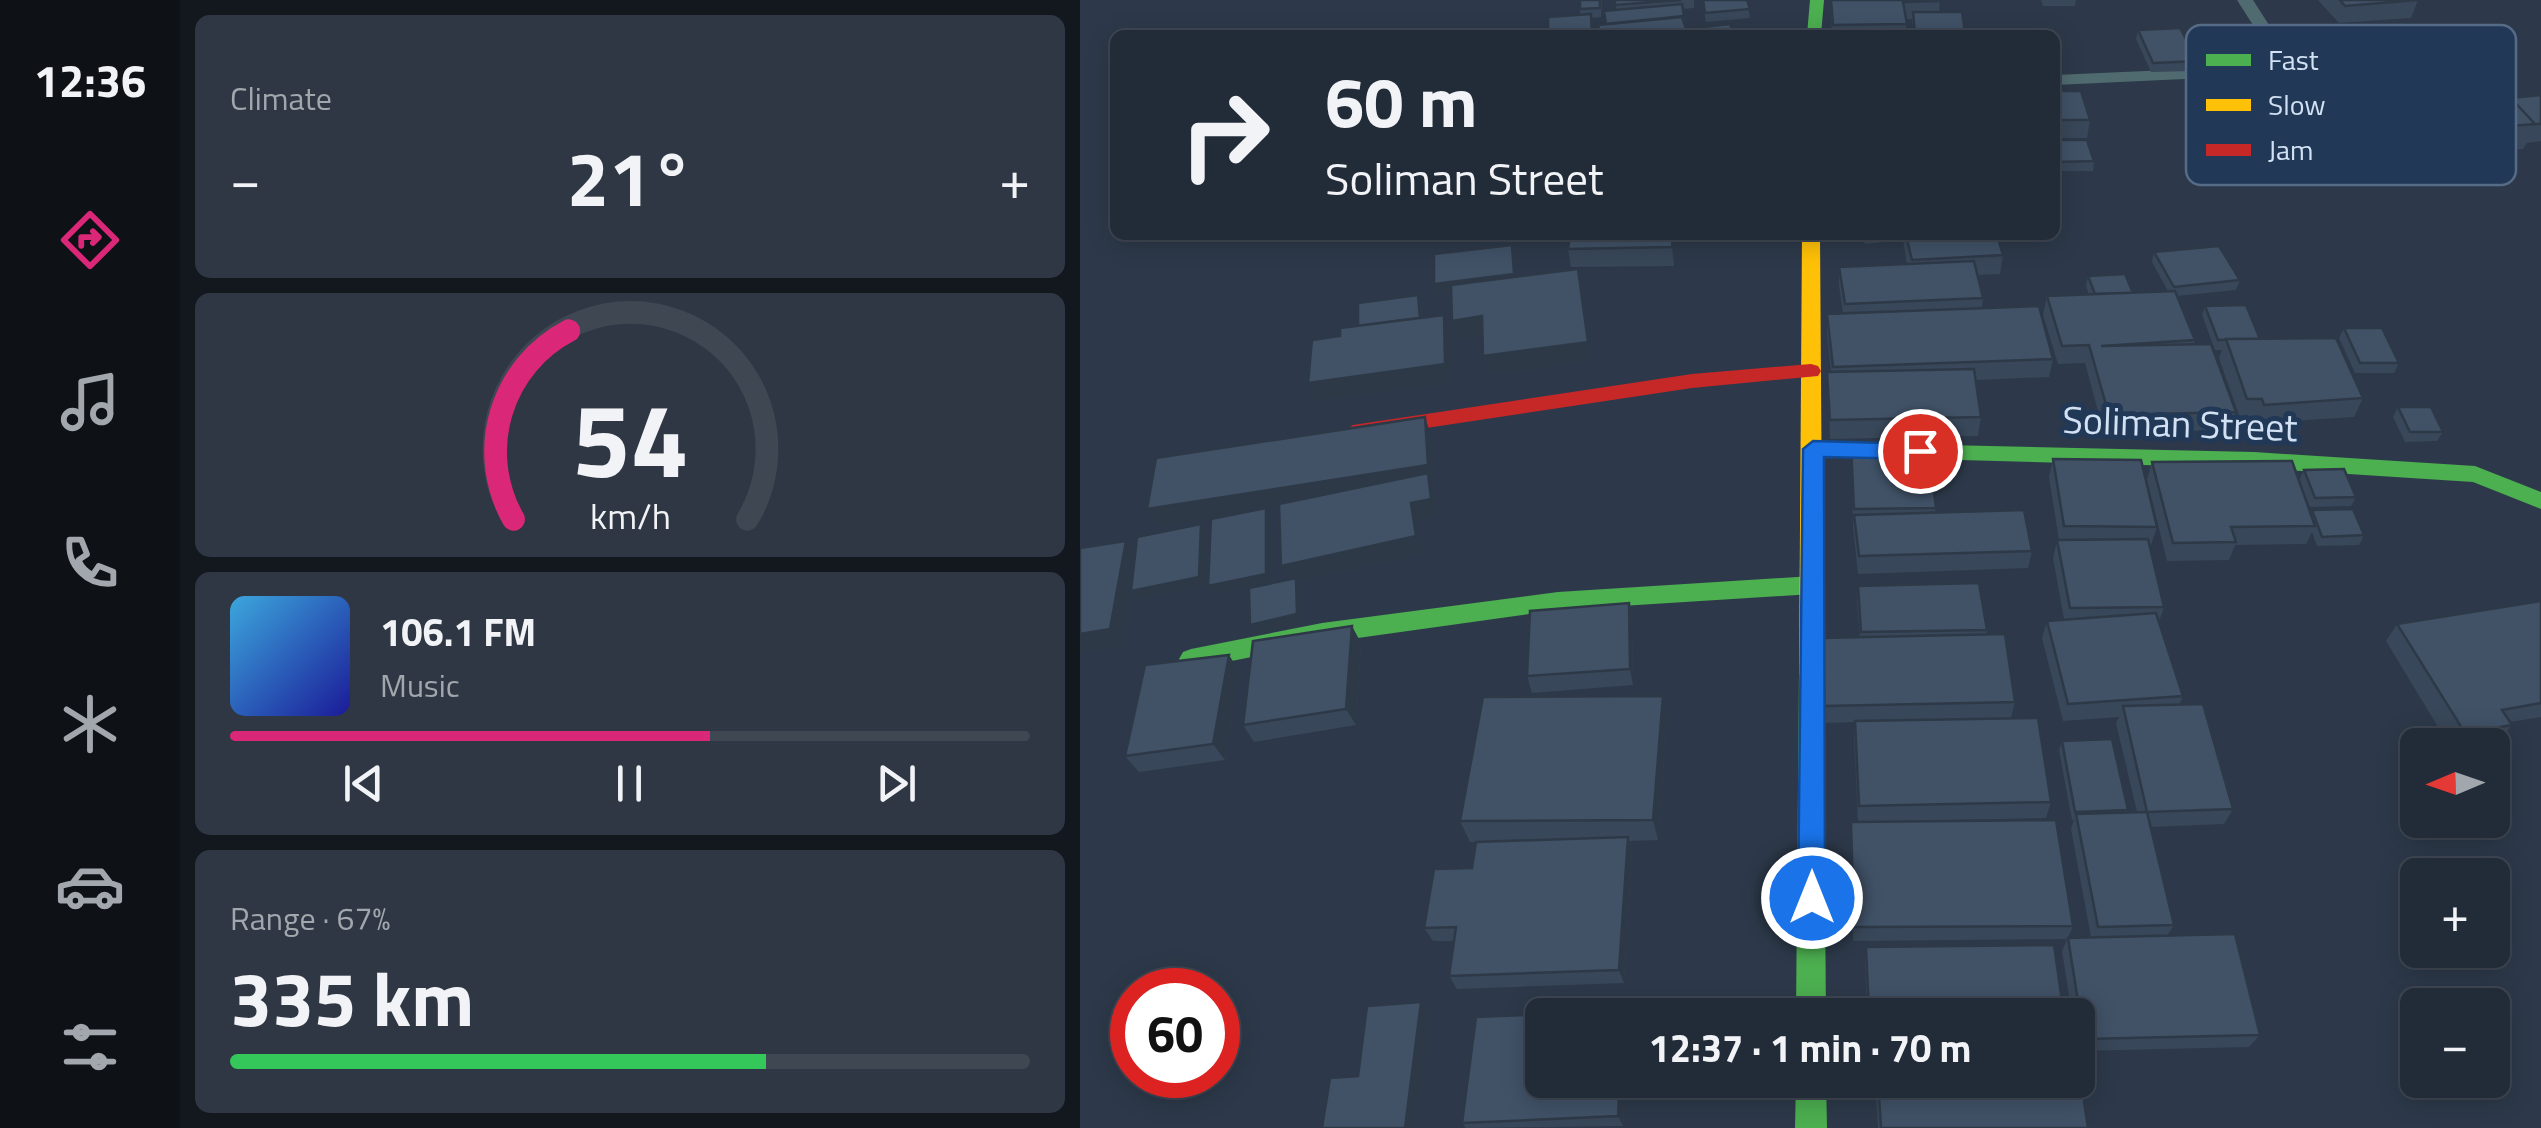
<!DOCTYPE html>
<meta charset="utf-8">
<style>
body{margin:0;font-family:"Titillium Web",sans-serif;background:#2e3743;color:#f1f3f6;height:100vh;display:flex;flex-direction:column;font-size:38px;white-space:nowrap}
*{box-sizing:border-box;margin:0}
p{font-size:32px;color:#a2a7ae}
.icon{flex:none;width:55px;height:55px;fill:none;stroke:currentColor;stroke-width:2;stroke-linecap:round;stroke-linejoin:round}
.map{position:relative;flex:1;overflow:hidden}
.sheet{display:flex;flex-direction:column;gap:15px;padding:15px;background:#13181f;width:900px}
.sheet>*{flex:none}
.top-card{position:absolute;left:30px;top:30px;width:950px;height:210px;border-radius:15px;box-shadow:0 5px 25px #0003,0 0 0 2px #3f4753;background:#222b38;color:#f1f3f6;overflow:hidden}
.needle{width:65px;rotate:268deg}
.buttons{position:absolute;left:1320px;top:728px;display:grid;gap:20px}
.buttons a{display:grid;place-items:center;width:110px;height:110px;border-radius:15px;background:#222b38;box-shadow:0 5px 25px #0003,0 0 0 2px #3f4753;font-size:50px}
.speed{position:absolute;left:30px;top:968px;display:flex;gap:20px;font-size:50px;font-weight:700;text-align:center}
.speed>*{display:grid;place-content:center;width:130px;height:130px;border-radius:50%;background:#222b38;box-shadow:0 5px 25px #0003,0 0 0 2px #3f4753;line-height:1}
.speed .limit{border:15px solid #d22;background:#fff;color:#111}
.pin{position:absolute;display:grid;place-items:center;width:85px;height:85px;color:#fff;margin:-42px;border:5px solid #fff;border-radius:50%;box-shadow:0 2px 10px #0007}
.me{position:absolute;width:110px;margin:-55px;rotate:0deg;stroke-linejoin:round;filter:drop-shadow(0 0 8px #0008)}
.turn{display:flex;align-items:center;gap:35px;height:210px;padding:0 50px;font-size:45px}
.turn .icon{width:130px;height:130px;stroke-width:2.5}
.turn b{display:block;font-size:70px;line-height:85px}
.big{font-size:75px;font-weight:700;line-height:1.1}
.sheet .card{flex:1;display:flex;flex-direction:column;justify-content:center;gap:15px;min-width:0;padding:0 35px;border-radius:15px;background:#2e3743}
.sheet .dial{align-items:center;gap:0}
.dial svg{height:260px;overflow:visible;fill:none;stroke:#3f4753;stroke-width:7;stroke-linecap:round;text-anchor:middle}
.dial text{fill:#f1f3f6;stroke:none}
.song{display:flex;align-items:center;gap:30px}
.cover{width:120px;height:120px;border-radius:15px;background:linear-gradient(135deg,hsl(200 70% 55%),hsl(240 70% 35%))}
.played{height:10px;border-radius:5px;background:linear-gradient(90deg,#db2777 60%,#3f4753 60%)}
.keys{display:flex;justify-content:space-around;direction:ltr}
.heat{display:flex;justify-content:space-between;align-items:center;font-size:55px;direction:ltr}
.charge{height:15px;border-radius:8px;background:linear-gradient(90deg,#34c759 67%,#3f4753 0)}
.trip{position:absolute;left:445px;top:998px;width:570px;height:100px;border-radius:15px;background:#222b38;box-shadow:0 5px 25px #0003,0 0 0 2px #3f4753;font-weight:700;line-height:100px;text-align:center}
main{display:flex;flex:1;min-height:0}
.menu{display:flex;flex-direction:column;width:180px;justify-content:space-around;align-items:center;background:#0e1116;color:#a2a7ae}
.menu .icon{width:70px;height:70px}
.menu .current{color:#db2777}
.menu b{font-size:45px;color:#f1f3f6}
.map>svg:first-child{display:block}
</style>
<main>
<nav class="menu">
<b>12:36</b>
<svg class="icon current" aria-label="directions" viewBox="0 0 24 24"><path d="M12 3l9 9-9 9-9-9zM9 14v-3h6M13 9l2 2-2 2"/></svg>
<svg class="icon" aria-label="music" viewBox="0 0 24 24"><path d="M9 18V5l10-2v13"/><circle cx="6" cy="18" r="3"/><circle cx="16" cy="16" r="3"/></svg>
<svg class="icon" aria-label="phone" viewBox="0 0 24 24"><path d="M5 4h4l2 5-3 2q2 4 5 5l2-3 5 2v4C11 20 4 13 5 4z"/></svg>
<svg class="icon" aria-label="climate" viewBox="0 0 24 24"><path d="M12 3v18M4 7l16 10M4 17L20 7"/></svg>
<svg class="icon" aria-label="car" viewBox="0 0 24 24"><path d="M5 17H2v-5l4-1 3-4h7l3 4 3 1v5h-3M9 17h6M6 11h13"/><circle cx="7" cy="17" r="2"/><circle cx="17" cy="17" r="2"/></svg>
<svg class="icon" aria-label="filters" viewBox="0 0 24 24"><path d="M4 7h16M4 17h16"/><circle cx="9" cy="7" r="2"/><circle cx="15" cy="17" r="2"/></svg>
</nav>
<section class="sheet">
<div class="card"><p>Climate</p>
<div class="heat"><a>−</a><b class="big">21°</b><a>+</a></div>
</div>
<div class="card dial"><svg viewBox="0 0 100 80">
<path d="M14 69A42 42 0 1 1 86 69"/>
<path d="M14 69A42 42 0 0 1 31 11" stroke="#db2777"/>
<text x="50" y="56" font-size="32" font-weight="700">54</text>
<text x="50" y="72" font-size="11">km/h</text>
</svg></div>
<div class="card">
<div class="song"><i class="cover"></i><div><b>106.1 FM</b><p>Music</p></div></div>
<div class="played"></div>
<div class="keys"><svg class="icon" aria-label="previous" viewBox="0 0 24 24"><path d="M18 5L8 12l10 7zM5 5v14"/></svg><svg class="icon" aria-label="pause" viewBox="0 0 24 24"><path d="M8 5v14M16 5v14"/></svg><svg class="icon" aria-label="next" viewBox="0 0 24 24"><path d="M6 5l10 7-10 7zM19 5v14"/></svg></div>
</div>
<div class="card"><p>Range · 67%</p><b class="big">335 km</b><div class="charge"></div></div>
</section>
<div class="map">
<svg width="1461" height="1128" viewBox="0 0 1461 1128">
<rect width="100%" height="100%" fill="#2d394a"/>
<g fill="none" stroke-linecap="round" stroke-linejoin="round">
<path fill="#506b70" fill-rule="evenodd" d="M1157,0H1173L1203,47L1204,63L1190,75L975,85V75L1180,66L1188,61L1187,47Z"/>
<g fill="#4caf50" fill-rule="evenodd">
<path d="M730,0H744L741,35H727Z"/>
<path d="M733,442L1174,452L1395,466L1461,492V509L1393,482L1174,468L733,456L723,449Z"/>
<path d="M732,576L740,579L743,585L740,591L732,594L478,610L242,643L111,669L103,666L99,659L103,652L111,649L242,623L478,592Z"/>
<path d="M731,664L740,667L743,674L746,1015H716L719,674L722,667Z"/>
<path d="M716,1080H746L747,1128H715Z"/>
</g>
<path fill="#ffc107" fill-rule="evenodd" d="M722,235H740L743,674L740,681L731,684L722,681L719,674Z"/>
<path fill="#c62828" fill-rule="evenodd" d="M731,364L738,366L741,371L738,376L612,388L273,439L263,432L273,425L612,374Z"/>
</g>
<g fill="#384759">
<path d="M500,0H522L521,17L512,18L513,35H468L500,14Z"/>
<path d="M535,0H614V8L603,9L606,29L654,35L526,24L536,10Z"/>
<path d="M622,0H667L670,18L626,22Z"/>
<path d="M750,0H860L859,12H882L885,35H834L832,19H826V35H752Z"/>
<path d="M961,0H996L995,6H963Z"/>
<path d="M1238,0H1338L1331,18L1259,23Z"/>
<path d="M1058,30L1118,61L1115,71L1071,72L1056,39Z"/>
<path d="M1283,40L1327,55L1431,98L1461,95V141L1447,143L1443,149L1315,160L1255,84L1264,59L1285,58L1279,49Z"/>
<path d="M975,91L1010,120L1007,138H975Z"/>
<path d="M975,140L1014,161L1013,171H975Z"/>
<path d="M596,235L594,266L491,267L488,249Z"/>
<path d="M782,235H917L923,255L920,274L898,275L903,298L902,308L973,359L969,377L895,380L901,417L898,436L750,439L747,372H751L747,332V314L763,313L759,285V267L827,264L823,240L785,244Z"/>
<path d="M1074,252L1160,280L1156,290L1097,296L1115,340L1114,344L1156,412L1149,430L1024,433L1005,363L978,364L963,315L967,296L1009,295L1006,286L1008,276L1053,293L1088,291L1072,262Z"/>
<path d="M1125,306L1283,398L1274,417L1177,423L1174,417L1160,418L1139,358L1142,350H1135L1122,315Z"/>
<path d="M1264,328L1319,363L1314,373H1275L1259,338Z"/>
<path d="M1318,407L1363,432L1357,441L1325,442L1313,417Z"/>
<path d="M771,445L856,508L855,512L952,551L948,568L778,574L773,527Z"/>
<path d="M973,459L1077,527L1071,545H1069L1084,607L1079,622L1103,696L1099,705L1153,809L1144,824L1071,827L1094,925L1087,936L1180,1035L1169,1047L998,1051V1015H992L982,951L987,939L773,941L771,822L993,926L988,938L1011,937L991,829L994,820H992L979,750L982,741L1048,810L1047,812H1057L1036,723L1039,717L983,721L962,638L967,621L984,619L973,558L977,540H979L969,477Z"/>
<path d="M1072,462L1230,513L1232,510L1284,535L1279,545L1237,546L1232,532L1226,544L1155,545L1149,560L1087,561L1067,480Z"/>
<path d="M1224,470L1276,497L1271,506L1230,507L1219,480Z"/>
<path d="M778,586L907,630L906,635L935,702L931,718L971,802L966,818L778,822L774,737L775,722L745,723L742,656V638H780L777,603Z"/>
<path d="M1461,601V717L1430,722L1432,725L1418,742L1398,745H1369L1306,641L1317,624Z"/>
<path d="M549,603L552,621L553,685L452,693L447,676Z"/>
<path d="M281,643L276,725L174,742L163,725Z"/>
<path d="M160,672L145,760L59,772L45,756Z"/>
<path d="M587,719L578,840L549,841L552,852L544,983L377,989L369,976L374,941H353L344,928L392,868L396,842H390L380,821Z"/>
<path d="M786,947L984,1015H787L785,960Z"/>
<path d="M544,1011L546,1015H462V1080H545L543,1126L386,1128L382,1123L396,1017Z"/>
<path d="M795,1080H998L1008,1128H798Z"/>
</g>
<g fill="#2e3948">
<path d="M593,235H596L594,266L592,247Z"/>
<path d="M432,245L436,284L357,294L354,284Z"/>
<path d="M498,269L511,361L409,375L403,356Z"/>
<path d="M364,315L370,334L371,383L236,401L228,383Z"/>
<path d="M402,316L407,335L378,339L372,321Z"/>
<path d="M345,417L351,435L354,483H351L354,491L358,517L338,521L343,554L218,582L221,587L222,624L175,634L170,625L211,583L201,566L331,503L349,484L187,510L191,518V583L134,595L128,586L186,510L79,527L67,509Z"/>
<path d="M121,524L127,534L125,586L57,600L52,593L43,646L0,653V634L46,541L59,559Z"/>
<path d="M549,603L552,621L553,685L550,669Z"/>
<path d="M272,626L281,643L276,725L266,709Z"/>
<path d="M149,655L160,672L145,760L133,744Z"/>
<path d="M583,696L587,719L578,840L573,820Z"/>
<path d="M548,837L552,852L544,983L539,970Z"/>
<path d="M341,1002L351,1014L337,1128H325Z"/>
<path d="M540,1080H545L543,1126L538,1116Z"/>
</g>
<g fill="#415267" stroke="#2e3948" stroke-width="2.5">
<path d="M500,0H520V8L500,9Z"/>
<path d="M535,0H601L535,5Z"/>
<path d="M623,0H667L670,9L625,13Z"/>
<path d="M751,0H860V1L823,2L827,24L753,25Z"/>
<path d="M1260,0H1338L1265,6Z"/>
<path d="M602,4L604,16L526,24L524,11Z"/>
<path d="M833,12H882L885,33H835Z"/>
<path d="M511,14L512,35H468V17Z"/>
<path d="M602,17L606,29L650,24L654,35H520L518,25Z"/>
<path d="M1100,28L1118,61L1073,63L1058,30Z"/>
<path d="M1386,50L1456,124L1325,134L1264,59Z"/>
<path d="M975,91H1001L1010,120H975Z"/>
<path d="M1461,95V124H1455L1431,98Z"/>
<path d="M975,140H1007L1014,161L977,162Z"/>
<path d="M490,235H593L592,247L488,249Z"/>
<path d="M826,235H917L923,255L832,260Z"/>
<path d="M432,245L434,274L354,284V254Z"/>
<path d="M1139,246L1160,280L1094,287L1074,252Z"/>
<path d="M894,261L903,298L765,304L759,267Z"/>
<path d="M498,269L508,342L403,356L402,316L372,321L371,285Z"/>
<path d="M1045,274L1053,293L1015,294L1008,276Z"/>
<path d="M1095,291L1115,340L1021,346L1131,344L1156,412L1029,415L1009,345L982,346L967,296Z"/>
<path d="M338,295L340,318L278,326V303Z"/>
<path d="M1166,305L1180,339L1138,340L1125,306Z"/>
<path d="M959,306L973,359L753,367L747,314Z"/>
<path d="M364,315L365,364L228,383L232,340L260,336V328Z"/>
<path d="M1264,328H1302L1319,363H1280Z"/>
<path d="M1256,338L1283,398L1184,405L1182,399H1167L1146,339Z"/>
<path d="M894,369L901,417L750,420L747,372Z"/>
<path d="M1318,407H1351L1363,432H1330Z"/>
<path d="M345,417L348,465L67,509L76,458Z"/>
<path d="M848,444L856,508L774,509L771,445Z"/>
<path d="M973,459L1061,460L1077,527L984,526Z"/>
<path d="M1212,461L1235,526L1151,527L1156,542L1093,543L1072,462Z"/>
<path d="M1264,469L1276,497L1235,498L1224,470Z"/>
<path d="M348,473L351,499L331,503L336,536L201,566L199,504Z"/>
<path d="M186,508V574L128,586L131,519Z"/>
<path d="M1273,509L1284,535L1242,537L1232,510Z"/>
<path d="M944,510L952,551L779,556L774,515Z"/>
<path d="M121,524L119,577L51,591L57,537Z"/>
<path d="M1068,539L1084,607L990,608L977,540Z"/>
<path d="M46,541L30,629L0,634V548Z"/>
<path d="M216,578L217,614L170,625L169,588Z"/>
<path d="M899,583L907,630L781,632L778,586Z"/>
<path d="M1461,601V703L1422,710L1432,725L1385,733L1317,624Z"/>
<path d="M549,603L550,669L447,676L450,611Z"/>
<path d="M1076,613L1103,696L988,704L967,621Z"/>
<path d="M272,626L266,709L163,725L173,641Z"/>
<path d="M925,634L935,702L745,706L742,638Z"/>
<path d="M149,655L133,744L45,756L65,665Z"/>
<path d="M583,696L573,820L380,821L403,697Z"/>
<path d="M1123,704L1153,809L1067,812L1043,706Z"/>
<path d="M958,718L971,802L779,806L775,721Z"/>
<path d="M1032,739L1048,810L995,812L982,741Z"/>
<path d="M1067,812L1094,925L1018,927L996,814Z"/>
<path d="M976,820L993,926L774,927L771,822Z"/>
<path d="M548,837L539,970L369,976L376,927L344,928L354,869L392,868L396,842Z"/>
<path d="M1155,934L1180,1035L1004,1039L988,938Z"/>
<path d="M974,945L984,1015H789L786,947Z"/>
<path d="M341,1002L325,1128H242L250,1078L278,1076L287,1006Z"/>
<path d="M544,1011V1015H462V1080H540L538,1116L382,1123L396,1017Z"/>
<path d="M998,1061L1008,1128H801L798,1080H998Z"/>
</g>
<path fill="#1a73e8" stroke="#114b97" stroke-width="2.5" d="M733,441L840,444L851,451L840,459L744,457L745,898L741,907L732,911L722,907L718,898L723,449Z"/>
<g text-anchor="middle" stroke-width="10" stroke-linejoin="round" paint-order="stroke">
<g font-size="38" fill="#d2e1f3" stroke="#213856">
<text transform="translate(1100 424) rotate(2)" y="13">Soliman Street</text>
</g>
</g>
<rect x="1106" y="25" width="330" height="160" rx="15" fill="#213856" stroke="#566b85" stroke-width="2.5"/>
<rect x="1126" y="54" width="45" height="12" fill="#4caf50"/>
<rect x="1126" y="99" width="45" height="12" fill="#ffc107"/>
<rect x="1126" y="144" width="45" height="12" fill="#c62828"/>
<g font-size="28" fill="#d2e1f3">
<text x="1188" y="70">Fast</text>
<text x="1188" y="115">Slow</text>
<text x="1188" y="160">Jam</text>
</g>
</svg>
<div class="buttons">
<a><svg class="needle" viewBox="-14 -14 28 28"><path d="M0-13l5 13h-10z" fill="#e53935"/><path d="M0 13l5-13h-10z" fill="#a2a7ae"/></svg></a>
<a>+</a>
<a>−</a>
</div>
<div class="speed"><div class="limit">60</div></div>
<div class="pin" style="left:840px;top:451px;background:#d93025"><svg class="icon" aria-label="arrive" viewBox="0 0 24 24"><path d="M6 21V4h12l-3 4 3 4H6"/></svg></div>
<svg class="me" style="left:732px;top:898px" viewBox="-20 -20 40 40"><circle r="17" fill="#1a73e8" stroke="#fff" stroke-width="3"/><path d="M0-11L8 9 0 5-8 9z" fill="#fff"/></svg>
<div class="trip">12:37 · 1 min · 70 m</div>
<div class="top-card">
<div class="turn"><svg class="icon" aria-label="right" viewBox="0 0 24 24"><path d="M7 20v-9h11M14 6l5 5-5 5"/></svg><div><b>60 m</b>Soliman Street</div></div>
</div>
</div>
</main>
